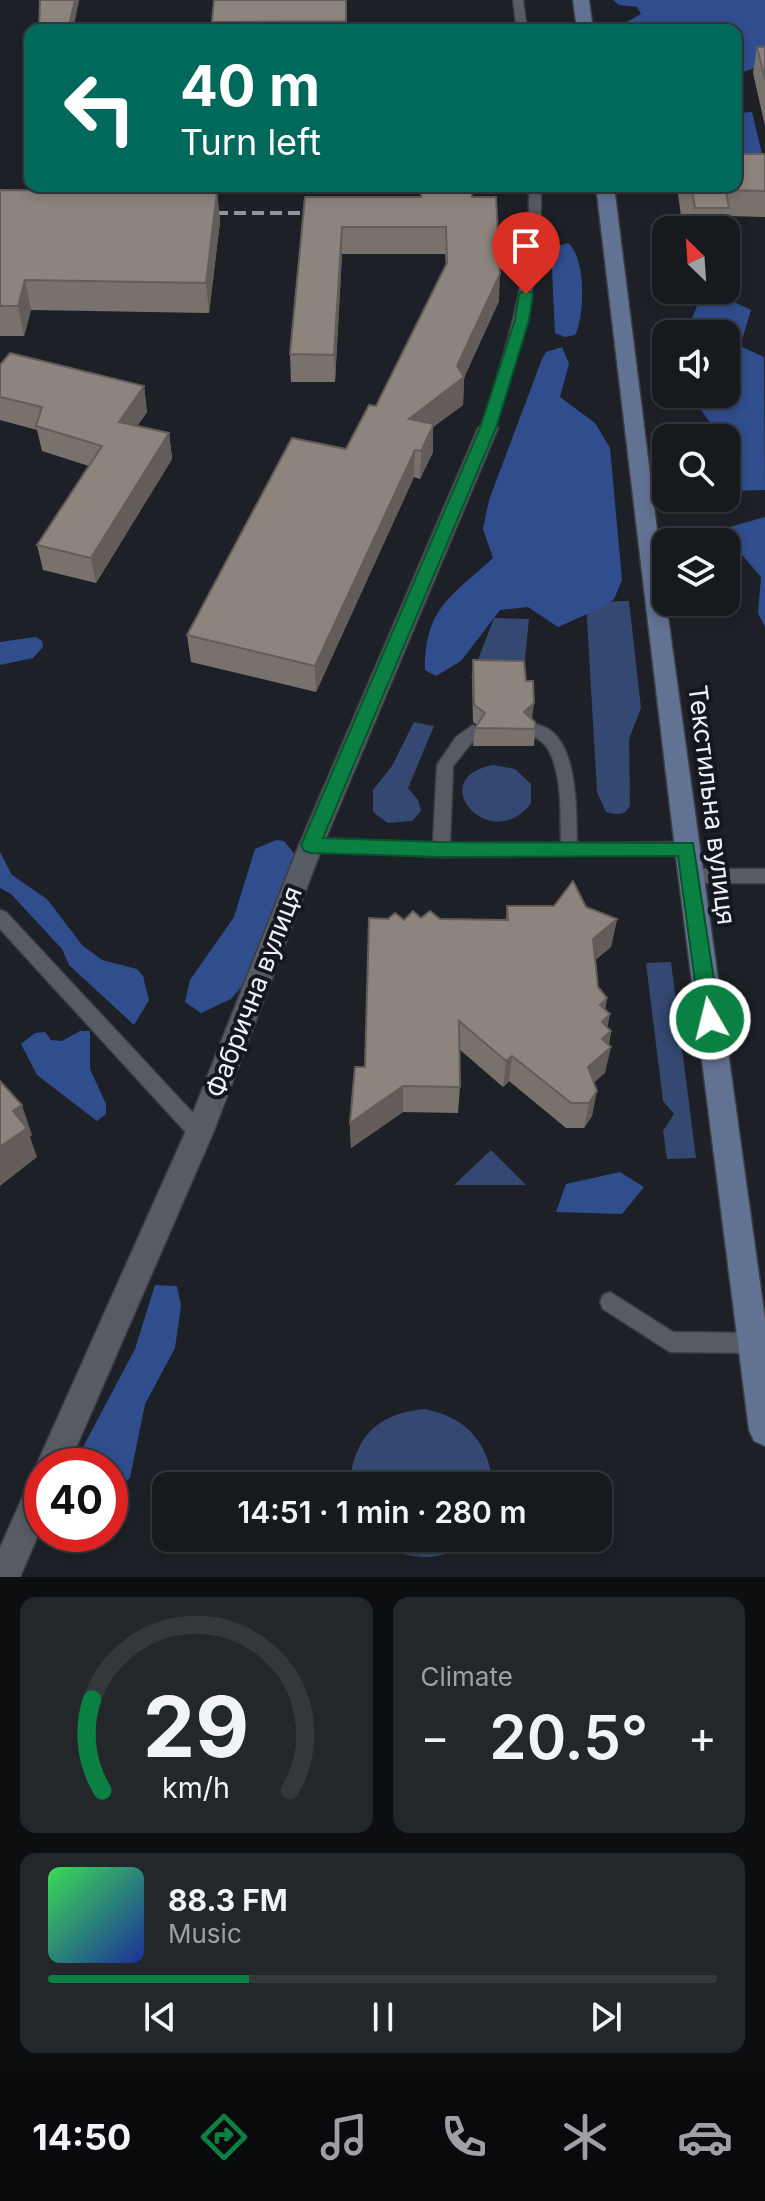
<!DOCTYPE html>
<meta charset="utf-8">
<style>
body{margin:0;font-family:Inter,sans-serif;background:#23262a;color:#f1f3f6;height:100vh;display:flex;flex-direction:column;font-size:30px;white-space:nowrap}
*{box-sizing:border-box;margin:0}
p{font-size:26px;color:#9ea0a4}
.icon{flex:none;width:44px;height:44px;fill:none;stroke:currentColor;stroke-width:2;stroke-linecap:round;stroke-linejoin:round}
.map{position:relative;height:1577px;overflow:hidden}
.panel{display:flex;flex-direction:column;gap:20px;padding:20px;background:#0c0e10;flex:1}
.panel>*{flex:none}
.banner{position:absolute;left:24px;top:24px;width:718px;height:168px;border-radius:16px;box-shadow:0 4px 12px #0003,0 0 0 2px #35383b;background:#00695c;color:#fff;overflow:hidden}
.needle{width:52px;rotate:335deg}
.tools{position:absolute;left:652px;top:216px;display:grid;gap:16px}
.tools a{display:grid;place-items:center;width:88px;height:88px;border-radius:16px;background:#16191d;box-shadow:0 4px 12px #0003,0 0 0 2px #35383b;font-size:40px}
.speed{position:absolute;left:24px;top:1448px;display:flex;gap:16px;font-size:40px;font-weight:700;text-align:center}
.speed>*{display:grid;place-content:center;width:104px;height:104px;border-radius:50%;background:#16191d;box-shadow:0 4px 12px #0003,0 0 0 2px #35383b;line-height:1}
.speed .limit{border:12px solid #d22;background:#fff;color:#111}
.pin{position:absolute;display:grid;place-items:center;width:68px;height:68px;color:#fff;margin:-82px -34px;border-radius:50% 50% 50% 0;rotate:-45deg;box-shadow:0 0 8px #0007}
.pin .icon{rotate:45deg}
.me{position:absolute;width:88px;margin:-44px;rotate:352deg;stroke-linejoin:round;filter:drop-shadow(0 0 6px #0008)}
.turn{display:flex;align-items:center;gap:28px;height:168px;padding:0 24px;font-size:36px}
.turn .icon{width:104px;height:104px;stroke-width:2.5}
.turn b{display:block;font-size:56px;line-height:68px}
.big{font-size:60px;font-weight:600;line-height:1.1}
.panel .card{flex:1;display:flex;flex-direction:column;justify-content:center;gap:12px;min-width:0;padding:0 28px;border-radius:16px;background:#23262a}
.panel .dial{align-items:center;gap:0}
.dial svg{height:208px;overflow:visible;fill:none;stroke:#35383b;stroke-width:7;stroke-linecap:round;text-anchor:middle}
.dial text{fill:#f1f3f6;stroke:none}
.song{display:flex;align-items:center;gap:24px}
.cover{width:96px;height:96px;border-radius:12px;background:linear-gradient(135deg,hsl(130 70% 55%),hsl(230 70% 35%))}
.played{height:8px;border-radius:4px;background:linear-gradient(90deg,#0b8043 30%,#35383b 30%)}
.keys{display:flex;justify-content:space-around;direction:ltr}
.heat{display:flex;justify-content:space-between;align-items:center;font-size:44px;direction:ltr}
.panel .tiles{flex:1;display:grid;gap:20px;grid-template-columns:1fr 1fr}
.card:last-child{grid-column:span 2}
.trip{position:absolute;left:152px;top:1472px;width:460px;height:80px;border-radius:16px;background:#16191d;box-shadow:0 4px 12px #0003,0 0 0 2px #35383b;font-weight:600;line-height:80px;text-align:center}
.dock{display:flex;height:128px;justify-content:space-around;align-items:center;background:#090a0c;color:#9ea0a4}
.dock .icon{width:56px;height:56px}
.dock .current{color:#0b8043}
.dock b{font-size:36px;color:#f1f3f6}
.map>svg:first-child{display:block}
</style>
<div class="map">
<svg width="765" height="1577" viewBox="0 0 765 1577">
<rect width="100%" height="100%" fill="#1d2127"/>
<g fill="#344871">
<path d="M629,601L641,708L629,739L630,806C624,816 617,815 606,812L597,792L586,602Z"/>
<path d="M494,618L529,619L523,678H471Z"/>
<path d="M414,722L434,726L408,788L418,800L421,811L412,821L388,823L373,812V790L392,766Z"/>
<path d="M493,765L515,769L531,784V803C491,857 422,778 493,765Z"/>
<path d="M671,962L696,1158L667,1159L663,1131L674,1114L663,1101L646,963Z"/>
<path d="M491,1150L526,1185H454Z"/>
<path d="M424,1409C466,1417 489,1442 493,1486H349C354,1438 375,1414 424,1409Z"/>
<path d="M373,1538H470C442,1567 402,1560 373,1538Z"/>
</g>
<g fill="#304d8d">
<path d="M613,0H765V65L736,74V30L625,29L623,24L641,14L637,7L619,5Z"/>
<path d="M752,112L764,162L736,172V113Z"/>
<path d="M568,243C586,257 585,316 575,335L565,337L555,333L551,248Z"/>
<path d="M732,301L751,310L740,346L764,357L765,490L734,491V436L712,425L690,395L726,394V334H702L691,321L697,306Z"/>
<path d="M562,347L569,364L560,397L595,423L610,448L622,580L614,599L605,606L558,627L528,607L500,610L461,661L436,676L425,670C425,607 451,597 493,558L483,529L489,500L542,359L546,352Z"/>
<path d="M765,517V627L758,613L761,577L730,541V527Z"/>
<path d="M36,637L42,641L43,647L33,658L0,665V642Z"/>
<path d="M276,840L284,841L297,857L251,976L231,999L201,1013L185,1002L190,980L234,917L255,849Z"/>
<path d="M0,852L12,875L47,899L82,945L102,960L137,969L143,976L149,1000L134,1025L69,965L62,949L11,894L0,888Z"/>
<path d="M80,1031H90V1069L106,1104V1114L97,1121L37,1075L21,1044L35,1033L45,1032L51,1040L62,1041Z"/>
<path d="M620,1172L644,1187L622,1214L556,1212L566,1184Z"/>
<path d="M155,1285L177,1286L181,1306L175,1348L145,1404L130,1478L110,1495V1466H73L135,1349Z"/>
</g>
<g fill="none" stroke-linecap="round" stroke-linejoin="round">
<defs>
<g id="lane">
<path d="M513,0H523L527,30H517Z"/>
<path d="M529,186H541C543,271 520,348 495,428L488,432L481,428C507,348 531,271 529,186Z"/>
<path d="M533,723C539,725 546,727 551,731C578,752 576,812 577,843L687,842L693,844L695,849L693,854L441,857L305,850L303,845L305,840L311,838L433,843L437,765L456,737L473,725L481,731L453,766L450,843H561C560,814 563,776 548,749C542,739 532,737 525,729Z"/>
<path d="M690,869H765V883H690L684,881L682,876L684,871Z"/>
<path d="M0,910L6,912L206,1127L208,1133L206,1139L199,1141L192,1139L0,929Z"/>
<path d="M610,1292L673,1332L753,1333L760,1336L763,1343L760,1350L753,1353L670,1352L603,1309L600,1302L603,1295Z"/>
</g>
<path id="street" d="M488,421L498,428L323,845L213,1133L68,1466H42V1526L20,1577H0V1548L31,1478L40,1474L36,1466L185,1133L299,845L478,428Z"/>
<g id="secondary">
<path d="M573,0H589L593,30H577Z"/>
<path d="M596,186H614L666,602L765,1319V1446L754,1441L749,1430L675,849Z"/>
</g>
</defs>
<use href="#lane" stroke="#3a3d42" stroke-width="3"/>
<use href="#street" stroke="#3a3d42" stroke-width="3"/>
<use href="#secondary" stroke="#3a3d42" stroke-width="3"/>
<use href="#lane" fill="#575c64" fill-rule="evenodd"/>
<use href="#street" fill="#575c64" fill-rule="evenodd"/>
<use href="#secondary" fill="#627292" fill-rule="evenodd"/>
<path stroke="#909399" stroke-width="4" stroke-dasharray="12 6" stroke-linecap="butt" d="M198,213H326"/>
</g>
<g fill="#79726c">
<path d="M347,0V30H213L212,22Z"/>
<path d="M757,47H765V126L753,73Z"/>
<path d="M765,154V217L728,216L725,230H690L688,216H681L677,186H736Z"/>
<path d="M420,186H471L472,197L499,301L464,377L463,405L433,427V452L420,479L414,477L316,692L191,662L187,635L346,449L376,406L446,266L445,254H342L335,382H291L290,354L305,197H420Z"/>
<path d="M0,190L217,192L220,222L209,313L31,310L24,336H0Z"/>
<path d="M0,365L144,386L147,412L137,426L169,433L172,459L96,583L43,570L37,545L89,466L42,451L37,430L0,420Z"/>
<path d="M473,660L526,681L532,720L535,729L534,746H473L475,728L477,725L473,722L472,678Z"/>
<path d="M507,906L586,907L617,919L611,947L595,960L598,987L607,998L605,1010L607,1027L611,1031L605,1073L594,1082L592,1116L584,1128H566L509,1081L503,1087L459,1049L460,1087L458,1113L403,1112L351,1148L350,1123L404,920L421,918L506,920Z"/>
</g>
<g fill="#635c58">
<path d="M75,0H79V1L73,30H68Z"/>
<path d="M217,192L220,222L209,313L206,283Z"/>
<path d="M342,227V254L335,382L334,355Z"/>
<path d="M500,274L499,301L464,378L463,405L433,427V452L420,479L421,451L409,419L457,366Z"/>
<path d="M25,280L31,310L24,336L18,306Z"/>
<path d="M144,386L147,412L123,447L119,422Z"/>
<path d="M169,433L172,459L96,583L91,558Z"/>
<path d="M415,450L414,477L316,692L315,666Z"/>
<path d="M534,703L532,720L524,712Z"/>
<path d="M617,919L611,947L588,966L593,939Z"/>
<path d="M607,998L603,1021L610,1014L606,1036L611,1031L607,1049L611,1047L605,1073L583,1092L600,1005Z"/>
<path d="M512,1056L509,1081L503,1087L506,1061Z"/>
<path d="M403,1086V1112L351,1148L350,1123Z"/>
<path d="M597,1091L592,1116L584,1128L589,1103Z"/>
<path d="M22,1105L32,1135L30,1137L37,1157L0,1186V1147L13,1111Z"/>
</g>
<g fill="#8d847e" stroke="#635c58" stroke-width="2">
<path d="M40,0H75L68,30H39Z"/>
<path d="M214,0H346V21L212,22Z"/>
<path d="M757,47H765V80Z"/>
<path d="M736,154H765V191L726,190L729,208H695L692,190H685L684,186H736Z"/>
<path d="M421,186H471L472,197H496L500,274L457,366L464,377L409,419L434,424L421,451L415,450L315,666L187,635L292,438L346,449L369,405L376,406L447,263L446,227H342L334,355L290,354L305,197H421Z"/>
<path d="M0,190L217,192L206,283L25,280L18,306H0Z"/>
<path d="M10,353L144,386L119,422L169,433L91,558L37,545L102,446L36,426L42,407L0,397V365Z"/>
<path d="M473,660L524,661L526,681H533L534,703L524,712L535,722V729L475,728L485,713L474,705Z"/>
<path d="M573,881L586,907L617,919L593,939L598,987L607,998L600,1005L610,1014L602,1022L611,1031L602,1039L611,1047L588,1067L597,1091L589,1103H571L512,1056L506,1061L459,1021L460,1087L403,1086L350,1123L355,1067H365L369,918L388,919L395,913L404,920L413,911L421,918L430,911L440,919L508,920L507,906H554Z"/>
<path d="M0,1081L22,1105L13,1111L27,1128L0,1147Z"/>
</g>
<path fill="#0b8043" stroke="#07532c" stroke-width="2" d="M526,290L533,294L529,320L496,428L323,838L441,842L693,843L720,1019L717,1025L710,1028L702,1025L700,1019L678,856L441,857L311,853L304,851L301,845L480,428L515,320L519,294Z"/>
<g text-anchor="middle" stroke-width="8" stroke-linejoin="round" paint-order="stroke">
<g font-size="26" fill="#edf0f5" stroke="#14171e">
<text transform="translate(712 805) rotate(83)" y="9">Текстильна вулиця</text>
<text transform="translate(254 992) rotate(-69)" y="9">Фабрична вулиця</text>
</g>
</g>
</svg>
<div class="tools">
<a><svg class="needle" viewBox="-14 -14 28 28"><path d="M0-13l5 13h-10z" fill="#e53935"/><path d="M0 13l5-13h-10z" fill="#9ea0a4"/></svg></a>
<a><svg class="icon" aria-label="sound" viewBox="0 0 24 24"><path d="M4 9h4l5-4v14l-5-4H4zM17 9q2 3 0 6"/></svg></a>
<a><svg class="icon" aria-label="search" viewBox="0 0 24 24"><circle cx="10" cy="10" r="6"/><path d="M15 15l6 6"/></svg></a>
<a><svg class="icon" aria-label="layers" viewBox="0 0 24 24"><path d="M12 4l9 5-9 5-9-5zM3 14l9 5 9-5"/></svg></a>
</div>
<div class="speed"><div class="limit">40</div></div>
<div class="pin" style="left:526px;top:294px;background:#d93025"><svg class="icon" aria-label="arrive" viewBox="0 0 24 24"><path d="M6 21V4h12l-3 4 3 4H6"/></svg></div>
<svg class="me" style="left:710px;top:1019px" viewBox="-20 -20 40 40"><circle r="17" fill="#0b8043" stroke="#fff" stroke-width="3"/><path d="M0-11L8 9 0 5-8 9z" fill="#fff"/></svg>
<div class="trip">14:51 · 1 min · 280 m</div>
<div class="banner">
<div class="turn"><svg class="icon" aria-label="left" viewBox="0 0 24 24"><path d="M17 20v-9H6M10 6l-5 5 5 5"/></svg><div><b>40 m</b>Turn left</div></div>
</div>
</div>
<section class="panel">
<div class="tiles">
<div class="card dial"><svg viewBox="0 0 100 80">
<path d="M14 69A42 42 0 1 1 86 69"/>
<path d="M14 69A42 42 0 0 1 10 34" stroke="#0b8043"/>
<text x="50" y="56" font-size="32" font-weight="700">29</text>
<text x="50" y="72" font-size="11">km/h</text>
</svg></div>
<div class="card"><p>Climate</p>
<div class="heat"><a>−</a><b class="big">20.5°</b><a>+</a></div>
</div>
<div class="card">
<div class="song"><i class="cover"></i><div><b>88.3 FM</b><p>Music</p></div></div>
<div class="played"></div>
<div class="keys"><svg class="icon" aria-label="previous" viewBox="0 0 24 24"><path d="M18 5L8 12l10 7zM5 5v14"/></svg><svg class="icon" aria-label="pause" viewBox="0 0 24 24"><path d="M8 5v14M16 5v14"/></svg><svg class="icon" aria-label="next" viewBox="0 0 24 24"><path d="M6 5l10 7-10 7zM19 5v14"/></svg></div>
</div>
</div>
</section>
<nav class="dock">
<b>14:50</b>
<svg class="icon current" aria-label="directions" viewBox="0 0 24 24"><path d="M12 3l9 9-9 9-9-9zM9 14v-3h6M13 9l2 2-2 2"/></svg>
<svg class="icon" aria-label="music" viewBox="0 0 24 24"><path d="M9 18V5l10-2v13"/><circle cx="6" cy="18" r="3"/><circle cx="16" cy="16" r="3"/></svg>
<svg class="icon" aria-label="phone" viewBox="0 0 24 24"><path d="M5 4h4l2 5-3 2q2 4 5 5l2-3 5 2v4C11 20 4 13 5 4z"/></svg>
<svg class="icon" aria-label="climate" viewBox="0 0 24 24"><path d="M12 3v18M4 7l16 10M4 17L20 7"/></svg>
<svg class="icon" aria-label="car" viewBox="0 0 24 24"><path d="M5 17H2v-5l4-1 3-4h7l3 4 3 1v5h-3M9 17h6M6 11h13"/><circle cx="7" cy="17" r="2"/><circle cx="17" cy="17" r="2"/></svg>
</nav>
